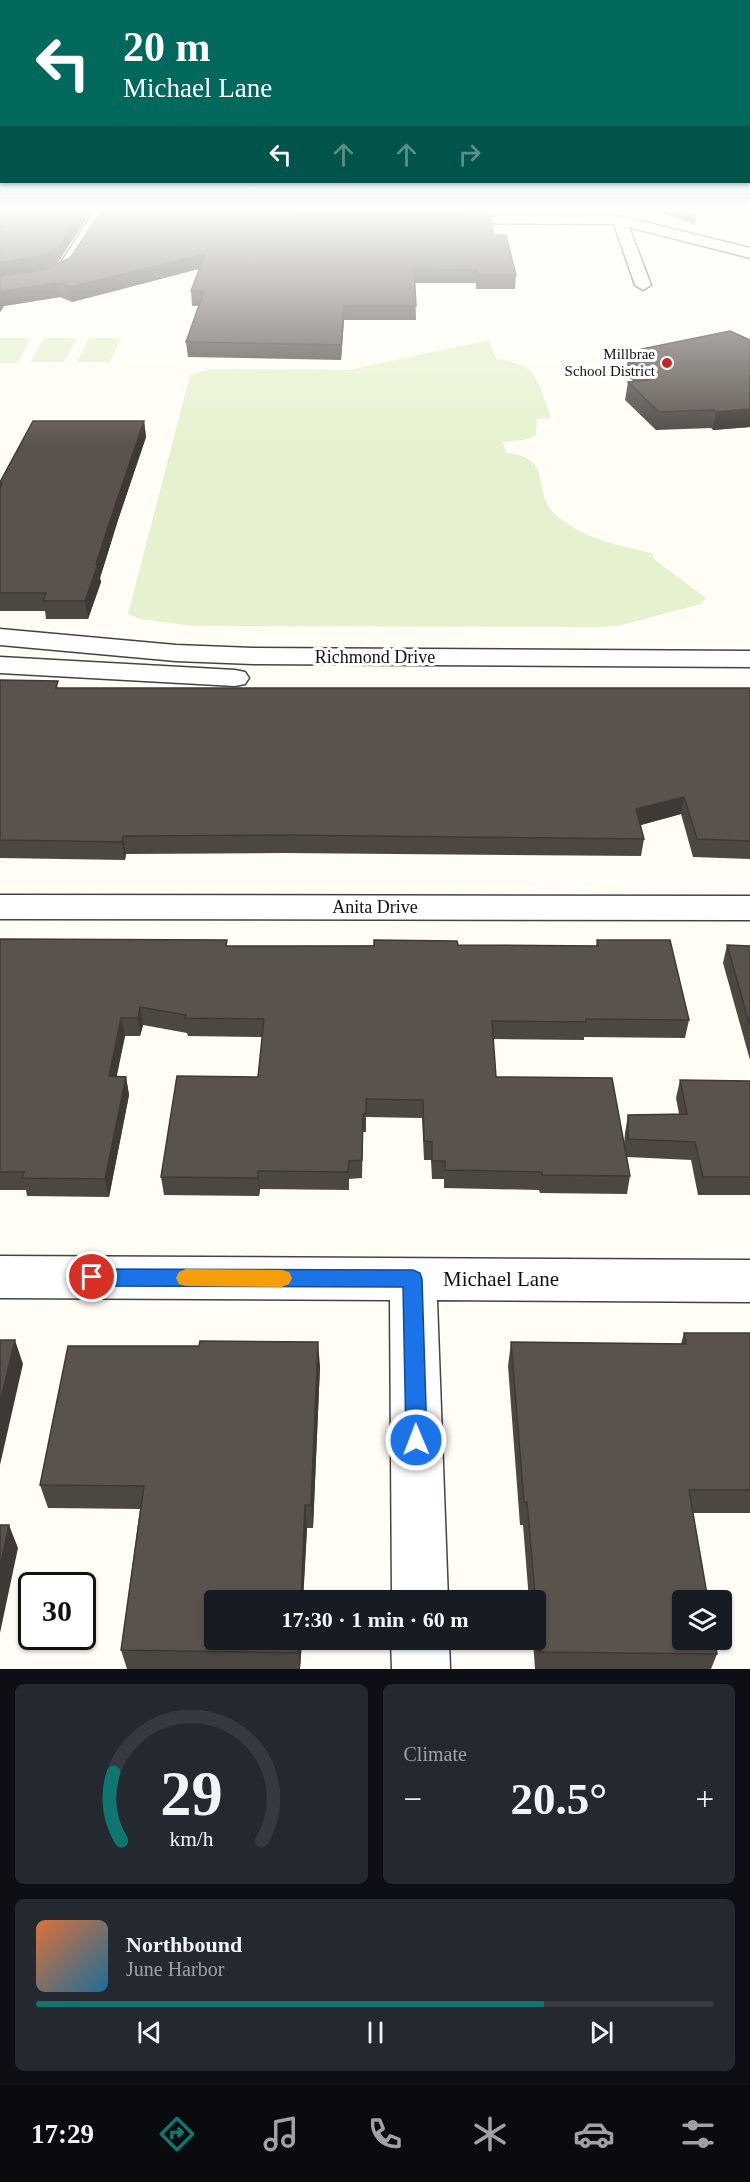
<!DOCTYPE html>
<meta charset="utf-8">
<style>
body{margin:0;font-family:"Times New Roman",serif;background:#242831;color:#f1f3f6;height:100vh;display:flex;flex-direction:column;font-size:22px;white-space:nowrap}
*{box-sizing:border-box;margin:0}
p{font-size:20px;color:#9ea1a6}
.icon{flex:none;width:33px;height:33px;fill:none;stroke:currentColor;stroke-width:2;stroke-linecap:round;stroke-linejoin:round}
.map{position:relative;height:1669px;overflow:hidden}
.drawer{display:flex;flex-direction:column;gap:15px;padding:15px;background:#0d0f14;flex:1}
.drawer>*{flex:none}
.top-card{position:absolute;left:0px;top:0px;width:750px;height:183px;box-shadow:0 2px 4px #0004;background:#00695c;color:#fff;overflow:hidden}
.buttons{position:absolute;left:672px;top:1590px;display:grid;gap:12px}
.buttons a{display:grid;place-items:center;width:60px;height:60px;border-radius:6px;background:#171b24;box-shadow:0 2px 4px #0004;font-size:30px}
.speed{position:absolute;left:18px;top:1572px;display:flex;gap:12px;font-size:30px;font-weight:700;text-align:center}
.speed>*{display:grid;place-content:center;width:78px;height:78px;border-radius:50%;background:#171b24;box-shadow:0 2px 4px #0004;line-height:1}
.speed .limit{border:3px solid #111;border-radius:9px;background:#fff;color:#111}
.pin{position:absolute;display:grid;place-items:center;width:51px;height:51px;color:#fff;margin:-26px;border:3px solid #fff;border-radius:50%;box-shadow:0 2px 6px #0007}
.me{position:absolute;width:66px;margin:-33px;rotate:359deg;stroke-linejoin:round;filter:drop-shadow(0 0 4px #0008)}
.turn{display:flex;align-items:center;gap:21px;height:126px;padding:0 24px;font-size:27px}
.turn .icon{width:78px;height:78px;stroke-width:2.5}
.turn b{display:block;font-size:42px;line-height:51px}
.lanes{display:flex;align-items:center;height:57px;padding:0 24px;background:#0003;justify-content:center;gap:30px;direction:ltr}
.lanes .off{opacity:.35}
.big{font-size:45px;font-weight:600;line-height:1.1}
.drawer .card{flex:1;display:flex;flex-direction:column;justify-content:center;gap:9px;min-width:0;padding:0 21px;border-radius:9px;background:#242831}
.drawer .dial{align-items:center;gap:0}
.dial svg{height:156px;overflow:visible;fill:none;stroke:#363941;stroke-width:7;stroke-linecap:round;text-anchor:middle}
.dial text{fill:#f1f3f6;stroke:none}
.song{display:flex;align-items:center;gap:18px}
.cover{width:72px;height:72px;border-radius:9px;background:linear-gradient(135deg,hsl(20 70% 55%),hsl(200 70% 35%))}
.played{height:6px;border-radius:3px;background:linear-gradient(90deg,#0f766e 75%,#363941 75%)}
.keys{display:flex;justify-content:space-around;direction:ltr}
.heat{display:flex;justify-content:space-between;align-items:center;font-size:33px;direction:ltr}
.drawer .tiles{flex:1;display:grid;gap:15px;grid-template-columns:1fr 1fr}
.card:last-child{grid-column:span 2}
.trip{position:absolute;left:204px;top:1590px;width:342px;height:60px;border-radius:6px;background:#171b24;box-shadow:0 2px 4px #0004;font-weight:600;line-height:60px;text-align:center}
.tab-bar{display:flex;height:96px;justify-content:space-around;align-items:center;background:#090b0e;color:#9ea1a6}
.tab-bar .icon{width:42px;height:42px}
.tab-bar .on{color:#0f766e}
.tab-bar b{font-size:27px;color:#f1f3f6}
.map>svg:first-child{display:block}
</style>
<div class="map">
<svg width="750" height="1669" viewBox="0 0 750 1669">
<rect width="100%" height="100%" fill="#fffdf5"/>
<g fill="#e6f2cf">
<path d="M0,338H32L17,363H0Z"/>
<path d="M44,338H77L64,362H30Z"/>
<path d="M89,338H121L110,362H77Z"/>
<path d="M489,340L496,359C540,365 537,380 551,418L537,419L536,434L529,439L503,442L506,453C555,456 531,491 555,514C581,538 619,546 652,553L654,559L706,598L701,604L618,626L601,627L193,626L140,619L128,614L190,375L212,369L349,370Z"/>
</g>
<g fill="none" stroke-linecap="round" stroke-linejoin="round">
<defs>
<g id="minor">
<path d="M95,210H109L71,270L45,282L0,288V278L41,273L60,264Z"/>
<path d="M447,216H620L750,248V258L629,227L651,285L643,290L635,285L614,224L442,223L440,220L442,217Z"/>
<path d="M0,629L176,645L253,648L750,651V667L253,664L176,661L0,645Z"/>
<path d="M0,657L235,670L245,672L249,678L245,684L235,686L0,673Z"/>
<path d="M0,895L750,896V920L0,919Z"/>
<path d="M0,1256L750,1260V1302L437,1300L448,1600H392L390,1300L0,1298Z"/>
<path d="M391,1640H449L450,1669H392Z"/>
</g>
</defs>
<use href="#minor" stroke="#444" stroke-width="3"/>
<use href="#minor" fill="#fff" fill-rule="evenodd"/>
</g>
<g fill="#4d4742">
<path d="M0,210H92L58,262L41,271L70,258L102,210H487V214H392L494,235L516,275L515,289H476V283H415L416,320H344L341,360L188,357L186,342L199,306H192L191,291L199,269L72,302L60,297L4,306L0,312Z"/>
<path d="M656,210H692L696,216L695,225Z"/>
<path d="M750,340V427L713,430L711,428L656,430L625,400L628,382L633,381L626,374L628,357L642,356V349Z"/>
<path d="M144,421L146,437L118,520L100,578L101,582L88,619H46L45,611H0V482Z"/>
<path d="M0,680L60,688H750V859L693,857L681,814L640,825L644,839L641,856L284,853L126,854L125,860L0,858Z"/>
<path d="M0,939L227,940V946H286L458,945L596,946L597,940L689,1020L685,1038L584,1037V1040L493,1039L496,1077L624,1144L625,1133L628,1115L679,1114L676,1098L680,1080L750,1081V1195H698L691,1160L627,1157L630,1176L627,1194L540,1193L539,1190L444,1188V1179H432L431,1160H424L422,1118L366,1117V1132H363L362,1178L349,1179V1190L260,1189L259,1196L164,1195L161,1177L258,1077L262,1037L188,1036L187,1033L143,1025L140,1036H125L116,1076L126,1077L129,1095L109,1197L27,1196L26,1190H0Z"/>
<path d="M727,945L750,946V1060L723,963Z"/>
<path d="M684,1333H750V1513H693L717,1654L711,1669H535L533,1640H536V1600H529L523,1525H520L508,1366L511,1342L681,1344Z"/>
<path d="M320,1366L313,1528H307L303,1600H214V1640H302L300,1669H127L121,1650L140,1509L48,1508L40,1485Z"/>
</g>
<g fill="#3f3936">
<path d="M82,210H92L58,262L40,271L0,276V262Z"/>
<path d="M205,254L206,267L72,302L70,287Z"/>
<path d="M58,283L60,297L4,306L0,312V294L2,291Z"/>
<path d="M344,306V320L341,360V345Z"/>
<path d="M750,409V427L713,430L716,412Z"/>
<path d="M144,421L146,437L118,520L100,578L101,582L88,619L85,601L116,503Z"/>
<path d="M684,797L681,814L634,827L636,809Z"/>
<path d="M123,836L126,854L125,860L122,842Z"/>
<path d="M140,1007L143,1025L140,1036L138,1018Z"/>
<path d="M121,1018L125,1036L113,1095L109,1076Z"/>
<path d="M126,1077L129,1095L109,1197L105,1179Z"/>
<path d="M258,1171L260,1189L259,1196L258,1178Z"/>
<path d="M15,1340L23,1364L0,1465V1403Z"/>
<path d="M318,1342L320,1366L313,1528L311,1505Z"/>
<path d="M305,1505L307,1528L303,1600H301Z"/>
<path d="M9,1525L18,1548L0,1633V1567Z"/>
<path d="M299,1640H302L300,1669L298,1653Z"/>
</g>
<g fill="#5a524d" stroke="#3f3936" stroke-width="1.5">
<path d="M0,210H82L57,249L38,257L0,262Z"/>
<path d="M102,210H275L304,213L490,215L494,235H506L516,275H477L476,270L414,269L416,306H344L341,345L186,342L204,291H191L205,254L70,287L58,283L2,291L0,294V276L43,270L70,258Z"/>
<path d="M680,210H692L696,216Z"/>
<path d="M730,331L750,340V409L716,412L714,410L659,412L628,382L650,380L628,357L649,355L642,349Z"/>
<path d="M33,421H144L116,503L96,564H98L85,601H43L46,593H0V488L2,483H0V482Z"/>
<path d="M0,680L58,681L56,688H750V841L697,839L684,797L636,809L644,839L283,835L123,836L122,842L0,840Z"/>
<path d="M0,939L227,940L226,946H374V940L457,941L458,945L598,946L597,940H670L689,1020L586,1019V1022L492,1021L496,1077L612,1078L630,1176L542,1175V1172L445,1170V1161H432V1142L424,1141L423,1100L366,1099V1114H363L362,1160L349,1161L348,1172L258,1171V1178L161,1177L177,1076L258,1077L264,1019L185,1018L186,1015L140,1007L138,1018H121L109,1076L126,1077L105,1179L22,1178L24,1172H0Z"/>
<path d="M727,945L750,946V1026Z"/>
<path d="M680,1080L750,1081V1177H703L695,1142L628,1139V1115L687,1114Z"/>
<path d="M684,1333H750V1490H689L708,1600H682V1640H715L717,1654L540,1652L527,1502H524L511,1342L686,1344Z"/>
<path d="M0,1340H15L0,1403Z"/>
<path d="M200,1341L318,1342L311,1505H305L301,1600H214V1640H299L298,1653L121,1650L144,1486L40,1485L68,1346H199Z"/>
<path d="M0,1525H9L0,1567Z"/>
</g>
<linearGradient id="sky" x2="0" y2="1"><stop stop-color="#95c6ee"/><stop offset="0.47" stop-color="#fffefa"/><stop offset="1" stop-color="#fffefa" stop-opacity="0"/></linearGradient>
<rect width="750" height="444" fill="url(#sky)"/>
<path fill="#1a73e8" stroke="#114b97" stroke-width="1.5" d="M92,1269L413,1270L420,1273L422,1279L427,1440L424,1447L416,1450L409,1447L406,1440L403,1287L92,1286L85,1283L82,1277L85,1271Z"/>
<path fill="#f59e0b" d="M186,1269L282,1270L289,1272L292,1278L289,1284L282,1287L186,1286L179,1284L176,1278L179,1272Z"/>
<circle fill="#c4262e" stroke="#fff" stroke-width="2" cx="667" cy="363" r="6"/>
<g text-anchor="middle" stroke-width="6" stroke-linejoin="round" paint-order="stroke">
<g font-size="15" fill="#111" stroke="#fff" text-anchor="end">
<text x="655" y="359">Millbrae<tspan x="655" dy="17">School District</tspan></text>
</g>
<g font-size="18" fill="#111" stroke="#fff">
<text x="375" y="663">Richmond Drive</text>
<text x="375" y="913">Anita Drive</text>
</g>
<g font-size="21" fill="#111" stroke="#fff">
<text x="501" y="1286">Michael Lane</text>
</g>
</g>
</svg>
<div class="buttons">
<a><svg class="icon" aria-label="layers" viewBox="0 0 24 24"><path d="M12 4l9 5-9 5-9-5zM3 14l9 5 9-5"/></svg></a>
</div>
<div class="speed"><div class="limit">30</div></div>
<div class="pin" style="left:92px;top:1277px;background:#d93025"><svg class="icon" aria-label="arrive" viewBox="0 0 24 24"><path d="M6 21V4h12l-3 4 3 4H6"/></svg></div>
<svg class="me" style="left:416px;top:1440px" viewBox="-20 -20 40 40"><circle r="17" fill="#1a73e8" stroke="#fff" stroke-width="3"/><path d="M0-11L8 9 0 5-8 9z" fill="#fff"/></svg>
<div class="trip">17:30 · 1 min · 60 m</div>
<div class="top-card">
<div class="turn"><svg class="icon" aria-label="left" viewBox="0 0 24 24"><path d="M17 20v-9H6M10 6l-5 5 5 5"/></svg><div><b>20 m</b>Michael Lane</div></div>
<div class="lanes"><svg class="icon" aria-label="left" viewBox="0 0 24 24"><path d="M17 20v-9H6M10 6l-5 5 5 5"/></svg><svg class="icon off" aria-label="ahead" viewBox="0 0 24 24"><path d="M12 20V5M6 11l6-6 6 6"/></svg><svg class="icon off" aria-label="ahead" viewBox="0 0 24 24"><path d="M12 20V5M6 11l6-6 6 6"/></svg><svg class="icon off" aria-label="right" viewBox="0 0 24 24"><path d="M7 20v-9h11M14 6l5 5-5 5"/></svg></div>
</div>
</div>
<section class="drawer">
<div class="tiles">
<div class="card dial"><svg viewBox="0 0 100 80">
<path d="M14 69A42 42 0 1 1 86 69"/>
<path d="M14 69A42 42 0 0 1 10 34" stroke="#0f766e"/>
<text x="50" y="56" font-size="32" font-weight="700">29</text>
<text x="50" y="72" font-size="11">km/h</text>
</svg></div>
<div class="card"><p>Climate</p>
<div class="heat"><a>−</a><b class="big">20.5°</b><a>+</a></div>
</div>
<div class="card">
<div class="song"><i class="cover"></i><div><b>Northbound</b><p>June Harbor</p></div></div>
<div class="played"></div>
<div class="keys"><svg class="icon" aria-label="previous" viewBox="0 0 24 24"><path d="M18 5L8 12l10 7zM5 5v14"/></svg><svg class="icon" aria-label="pause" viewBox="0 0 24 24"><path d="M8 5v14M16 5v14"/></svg><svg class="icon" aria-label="next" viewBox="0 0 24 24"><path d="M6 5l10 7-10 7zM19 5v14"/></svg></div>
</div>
</div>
</section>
<nav class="tab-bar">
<b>17:29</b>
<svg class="icon on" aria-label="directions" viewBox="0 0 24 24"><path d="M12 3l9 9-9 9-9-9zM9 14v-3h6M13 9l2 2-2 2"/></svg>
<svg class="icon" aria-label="music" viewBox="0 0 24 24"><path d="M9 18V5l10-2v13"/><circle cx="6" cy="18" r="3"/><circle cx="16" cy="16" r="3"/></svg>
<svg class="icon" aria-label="phone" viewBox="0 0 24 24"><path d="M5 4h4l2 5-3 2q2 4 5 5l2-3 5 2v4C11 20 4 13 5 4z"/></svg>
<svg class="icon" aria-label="climate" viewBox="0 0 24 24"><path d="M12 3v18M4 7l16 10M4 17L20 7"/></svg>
<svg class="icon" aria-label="car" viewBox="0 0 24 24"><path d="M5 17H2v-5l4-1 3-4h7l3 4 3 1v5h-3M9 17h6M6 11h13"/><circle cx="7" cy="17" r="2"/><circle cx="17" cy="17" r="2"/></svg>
<svg class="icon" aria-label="filters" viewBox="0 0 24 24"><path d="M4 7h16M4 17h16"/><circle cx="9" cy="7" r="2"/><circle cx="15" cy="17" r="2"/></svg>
</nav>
